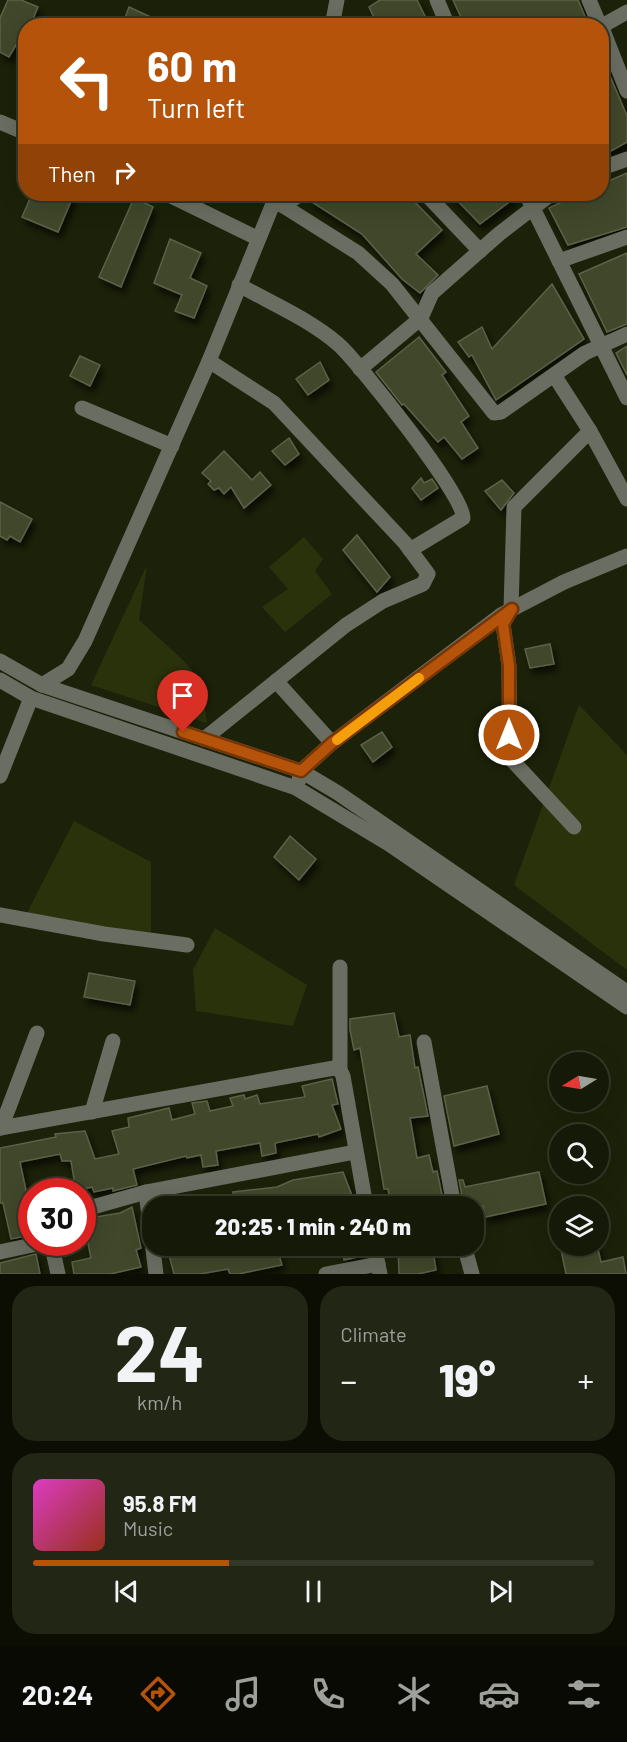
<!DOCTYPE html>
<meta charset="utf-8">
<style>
body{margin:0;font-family:Barlow,sans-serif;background:#222615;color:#f1f3f6;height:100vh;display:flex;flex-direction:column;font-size:22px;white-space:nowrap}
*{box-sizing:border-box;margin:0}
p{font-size:20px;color:#9da09b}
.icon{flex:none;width:33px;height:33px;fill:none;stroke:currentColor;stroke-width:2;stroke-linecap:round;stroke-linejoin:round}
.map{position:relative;height:1274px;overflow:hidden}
.sheet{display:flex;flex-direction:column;gap:12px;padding:12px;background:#0c0e04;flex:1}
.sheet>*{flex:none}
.top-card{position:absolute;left:18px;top:18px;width:591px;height:183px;border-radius:24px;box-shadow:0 6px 24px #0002,0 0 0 2px #343828;background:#b45309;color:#fff;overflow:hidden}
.needle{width:39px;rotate:259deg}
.tools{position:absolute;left:549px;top:1052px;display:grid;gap:12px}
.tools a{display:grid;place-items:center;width:60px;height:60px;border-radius:50%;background:#151907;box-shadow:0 6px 24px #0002,0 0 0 2px #343828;font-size:30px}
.speed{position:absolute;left:18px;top:1178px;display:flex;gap:12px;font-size:30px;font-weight:700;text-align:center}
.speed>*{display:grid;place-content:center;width:78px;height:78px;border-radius:50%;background:#151907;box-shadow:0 6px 24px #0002,0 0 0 2px #343828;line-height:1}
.speed .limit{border:9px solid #d22;background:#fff;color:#111}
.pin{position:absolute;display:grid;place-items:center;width:51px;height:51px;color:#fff;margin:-62px -26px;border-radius:50% 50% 50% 0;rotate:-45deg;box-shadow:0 0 6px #0007}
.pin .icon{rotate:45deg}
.me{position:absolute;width:66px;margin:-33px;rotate:0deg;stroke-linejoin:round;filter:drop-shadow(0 0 4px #0008)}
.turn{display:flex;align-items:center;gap:21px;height:126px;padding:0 30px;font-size:27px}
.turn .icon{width:78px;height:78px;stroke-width:2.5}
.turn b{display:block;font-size:42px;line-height:51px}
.then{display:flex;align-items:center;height:57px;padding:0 30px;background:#0003;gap:12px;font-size:22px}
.big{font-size:45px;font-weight:800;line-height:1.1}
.sheet .card{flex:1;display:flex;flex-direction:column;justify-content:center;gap:9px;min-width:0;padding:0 21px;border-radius:24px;background:#222615}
.sheet .dial{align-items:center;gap:0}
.dial b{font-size:78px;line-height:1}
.song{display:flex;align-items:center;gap:18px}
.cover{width:72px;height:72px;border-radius:9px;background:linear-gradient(135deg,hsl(310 70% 55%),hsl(10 70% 35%))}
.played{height:6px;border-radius:3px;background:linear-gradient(90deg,#b45309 35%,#343828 35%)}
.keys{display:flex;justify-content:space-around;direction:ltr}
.heat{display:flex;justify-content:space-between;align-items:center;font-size:33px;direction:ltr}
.sheet .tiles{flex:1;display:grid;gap:12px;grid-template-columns:1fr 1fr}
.card:last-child{grid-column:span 2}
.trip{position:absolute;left:142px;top:1196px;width:342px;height:60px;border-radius:24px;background:#151907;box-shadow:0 6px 24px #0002,0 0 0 2px #343828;font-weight:800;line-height:60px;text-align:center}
.tabs{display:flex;height:96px;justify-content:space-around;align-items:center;background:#080a03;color:#9da09b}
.tabs .icon{width:42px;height:42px}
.tabs .selected{color:#b45309}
.tabs b{font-size:27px;color:#f1f3f6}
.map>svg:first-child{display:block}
</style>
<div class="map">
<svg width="627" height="1274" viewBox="0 0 627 1274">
<defs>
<filter id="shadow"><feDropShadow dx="3.5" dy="6" stdDeviation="3" flood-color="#0009"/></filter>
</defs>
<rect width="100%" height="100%" fill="#1c2109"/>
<g fill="#2a320c">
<path d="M304,537L323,559L315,571L332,594L285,632L262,607L288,589L269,567Z"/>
<path d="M147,565L139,620L183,660L201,681L207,723L91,685Z"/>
<path d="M579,705L627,755V970L514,885Z"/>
<path d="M74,821L151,862V934L26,915Z"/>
<path d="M215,928L307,985L293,1026L196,1011L193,970Z"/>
</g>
<g fill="#3f462c" stroke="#5b6247" stroke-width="1.5" filter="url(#shadow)">
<path d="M8,0H21L38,7L30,26H26V36L21,47L16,45L9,57L0,52V18Z"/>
<path d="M380,0H417L430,26H378L369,7Z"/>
<path d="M453,0H578L589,26H465Z"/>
<path d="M129,7L142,13L170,26H122Z"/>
<path d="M602,57L627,116V142L602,156Z"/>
<path d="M627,173V227L568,245L549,208L579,194H602V184Z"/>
<path d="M32,194H74L58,232L22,217Z"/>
<path d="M322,194H407L442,230L416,254L438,275L420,293L402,279L362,234L309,200Z"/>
<path d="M451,194H516L517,196L480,224Z"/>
<path d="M134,198L153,207L121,287L99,277Z"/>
<path d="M170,239L201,253L190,278L207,286L194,318L175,311L182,295L154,283Z"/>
<path d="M627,253V324L607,332L579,274Z"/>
<path d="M552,284L584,339L496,400L472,355L469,357L458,342L482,327L492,349Z"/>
<path d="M419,337L446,372L442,375L469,416L461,422L478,448L462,459L444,437L438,442L404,404L402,405L376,372Z"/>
<path d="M627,346V375L616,353Z"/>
<path d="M80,356L100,365L90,386L70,376Z"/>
<path d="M320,362L329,380L308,395L296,379Z"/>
<path d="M289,438L299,454L285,465L272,451Z"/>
<path d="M224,451L252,480L260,472L271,485L244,508L231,487L224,494L219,488L214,490L208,484L211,481L202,473Z"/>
<path d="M421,478L424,483L432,479L438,488L421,500L412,488Z"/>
<path d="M502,480L514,493L501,510L485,491Z"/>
<path d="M0,502L32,519L20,542L10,536L7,540L0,536Z"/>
<path d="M357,535L390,577L377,592L343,550Z"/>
<path d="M550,644L554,664L530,668L525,649Z"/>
<path d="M382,732L392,747L373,762L361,745Z"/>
<path d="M290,836L316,859L299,880L274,857Z"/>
<path d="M89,973L135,981L130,1005L84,997Z"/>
<path d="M394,1013L399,1037L410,1035L415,1068L418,1067L425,1101L428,1116L410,1118L417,1158L429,1155L433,1172L437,1171L442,1195L431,1197L432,1206H391L388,1189H384L360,1048L354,1050L350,1030V1019Z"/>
<path d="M332,1079L338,1104L332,1105L341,1129L319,1137L318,1134L275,1143L276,1153L262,1156L260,1143L216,1151L218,1165L203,1167L201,1155L187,1158L186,1156L133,1169L137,1185L113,1191V1188L94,1192L92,1187L76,1191L71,1161H62L60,1154L20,1162L28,1200L32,1199V1235L11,1239L3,1203H0V1148L56,1137L55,1134L85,1131L95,1159L119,1154L112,1131L129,1127L128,1118L169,1108L172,1120L195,1114L192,1103L207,1101L210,1111L233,1106L230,1098L244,1095L245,1099L257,1095L260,1104L305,1097L302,1086Z"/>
<path d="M487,1086L499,1134L454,1146L444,1096Z"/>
<path d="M343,1172L356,1206L234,1205L233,1192L277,1187L293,1180Z"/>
<path d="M539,1172L546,1204L485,1217L483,1206H464L459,1180H463L465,1187Z"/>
<path d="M132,1207L141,1248L136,1250L141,1267L110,1274H74L72,1262L91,1258L83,1219L120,1213Z"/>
<path d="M174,1245H276L282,1265L238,1274H230L228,1269L200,1274H174L169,1255L176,1254Z"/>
<path d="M360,1245L362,1256L344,1260L342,1247Z"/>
<path d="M398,1245H432L436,1270L418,1274H399Z"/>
<path d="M560,1245H597L601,1262L623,1257L626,1274H566Z"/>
<path d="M36,1254L40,1274H0V1263Z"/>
</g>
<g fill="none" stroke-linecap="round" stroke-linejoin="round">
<g stroke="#6a6d61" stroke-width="15">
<path d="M437,0L448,26"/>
<path d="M589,0L600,26"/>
<path d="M332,26L337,0"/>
<path d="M602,26L627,12"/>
<path d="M602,28L627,91"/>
<path d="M0,122L26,133"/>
<path d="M602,168L627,159"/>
<path d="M167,194L257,238"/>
<path d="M426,194L480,251"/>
<path d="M526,194L627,398"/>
<path d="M274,200L358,253L392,284L494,413L501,412L585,353L627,334"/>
<path d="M283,206L300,194"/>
<path d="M559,261L627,237"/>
<path d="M239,285C271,303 309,319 338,344C357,360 469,502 463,518L410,550"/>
<path d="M360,369L421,318L432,293L499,234L551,194"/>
<path d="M554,375L590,431L627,499"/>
<path d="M82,408L172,446"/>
<path d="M0,661L42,685L301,771L338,793L627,992"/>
<path d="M0,680L31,698L296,788L389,844L627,1007"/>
<path d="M276,681L332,743"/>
<path d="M42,685L68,669L85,641L209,361L277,194"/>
<path d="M204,739L346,625L383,601L423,584L428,574L405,543L274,403L209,361"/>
<path d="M0,776L31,698"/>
<path d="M299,780L301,771L332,743L501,615L564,582L627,556"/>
<path d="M574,827L510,758L509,666L503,624L511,609L514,507L590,431"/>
<path d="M0,915L104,934L187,945"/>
<path d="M340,967V1070L343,1076L366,1206"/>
<path d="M424,1042L454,1206"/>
<path d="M92,1112L113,1041"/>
<path d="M0,1128L334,1068L340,1070"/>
<path d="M1,1128L37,1033"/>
<path d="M146,1192L156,1274"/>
<path d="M82,1210L146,1192L355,1152"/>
<path d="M51,1242L58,1274"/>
<path d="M374,1245L380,1274"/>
<path d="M464,1245L472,1274"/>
<path d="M0,1252L46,1242"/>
<path d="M326,1274L378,1264"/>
</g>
</g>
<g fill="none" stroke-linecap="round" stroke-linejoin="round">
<defs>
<path id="route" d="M183,732L301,771L332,743L512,609L503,624L509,666V735"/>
</defs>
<use href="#route" stroke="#753606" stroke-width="15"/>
<use href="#route" stroke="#b45309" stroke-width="10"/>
<path stroke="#f59e0b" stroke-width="10" d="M337,740L419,678"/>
</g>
</svg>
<div class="tools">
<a><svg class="needle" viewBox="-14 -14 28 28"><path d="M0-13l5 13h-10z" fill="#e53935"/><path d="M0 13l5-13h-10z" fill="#9da09b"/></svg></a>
<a><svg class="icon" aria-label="search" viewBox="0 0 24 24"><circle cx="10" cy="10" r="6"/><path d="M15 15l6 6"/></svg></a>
<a><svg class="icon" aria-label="layers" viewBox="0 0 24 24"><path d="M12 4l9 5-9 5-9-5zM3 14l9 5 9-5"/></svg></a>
</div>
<div class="speed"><div class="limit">30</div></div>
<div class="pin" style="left:183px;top:732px;background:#d93025"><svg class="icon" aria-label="arrive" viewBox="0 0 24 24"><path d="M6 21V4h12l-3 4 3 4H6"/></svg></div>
<svg class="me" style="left:509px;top:735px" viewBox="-20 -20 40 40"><circle r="17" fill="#b45309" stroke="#fff" stroke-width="3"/><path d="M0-11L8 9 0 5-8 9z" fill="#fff"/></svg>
<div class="trip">20:25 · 1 min · 240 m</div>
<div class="top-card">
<div class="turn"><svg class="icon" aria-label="left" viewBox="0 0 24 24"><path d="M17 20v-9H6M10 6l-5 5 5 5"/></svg><div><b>60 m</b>Turn left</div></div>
<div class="then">Then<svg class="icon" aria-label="right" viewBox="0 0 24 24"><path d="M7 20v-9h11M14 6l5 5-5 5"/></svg></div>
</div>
</div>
<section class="sheet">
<div class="tiles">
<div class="card dial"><b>24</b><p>km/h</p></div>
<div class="card"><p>Climate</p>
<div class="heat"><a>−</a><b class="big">19°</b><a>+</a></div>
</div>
<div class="card">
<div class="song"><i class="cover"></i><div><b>95.8 FM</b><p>Music</p></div></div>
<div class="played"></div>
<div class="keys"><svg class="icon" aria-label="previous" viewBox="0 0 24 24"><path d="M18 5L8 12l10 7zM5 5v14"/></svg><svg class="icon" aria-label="pause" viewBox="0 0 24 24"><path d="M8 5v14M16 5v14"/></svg><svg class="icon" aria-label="next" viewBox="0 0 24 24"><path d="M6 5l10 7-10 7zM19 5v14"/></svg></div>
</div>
</div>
</section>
<nav class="tabs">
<b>20:24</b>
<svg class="icon selected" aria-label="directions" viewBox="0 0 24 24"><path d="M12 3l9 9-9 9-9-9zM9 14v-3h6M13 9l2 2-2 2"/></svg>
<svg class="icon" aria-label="music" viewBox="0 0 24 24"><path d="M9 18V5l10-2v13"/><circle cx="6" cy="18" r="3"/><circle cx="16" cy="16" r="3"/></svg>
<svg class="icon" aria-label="phone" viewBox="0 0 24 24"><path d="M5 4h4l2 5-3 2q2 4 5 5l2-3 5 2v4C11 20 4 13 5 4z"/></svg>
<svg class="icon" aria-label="climate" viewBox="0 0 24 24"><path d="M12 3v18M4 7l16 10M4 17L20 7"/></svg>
<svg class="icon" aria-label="car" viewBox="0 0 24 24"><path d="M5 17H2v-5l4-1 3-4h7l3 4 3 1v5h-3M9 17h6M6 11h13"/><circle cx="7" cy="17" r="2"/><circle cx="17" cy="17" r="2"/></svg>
<svg class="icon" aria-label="filters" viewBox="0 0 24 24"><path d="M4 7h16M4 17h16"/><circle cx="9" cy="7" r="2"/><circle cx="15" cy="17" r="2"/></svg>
</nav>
